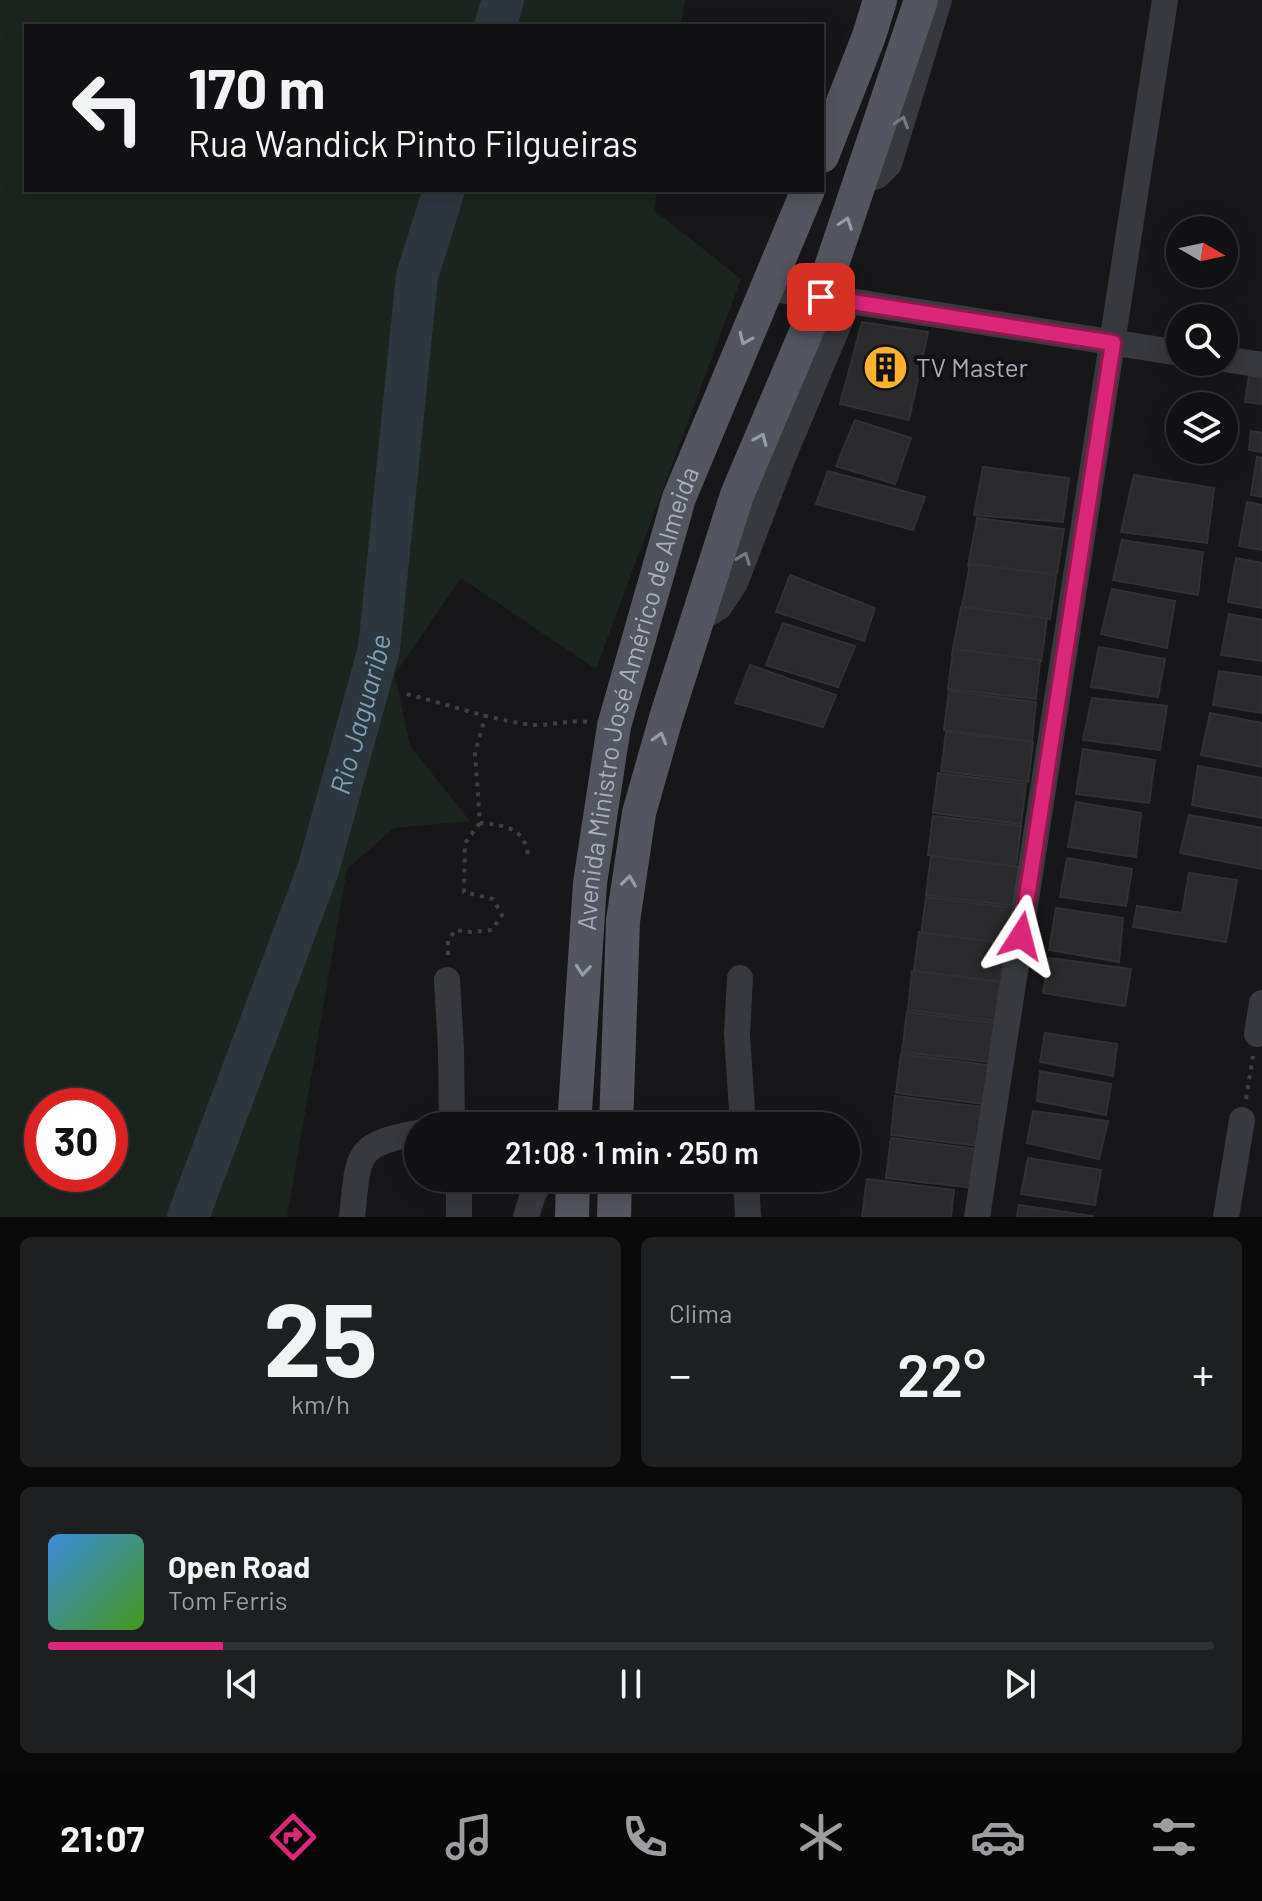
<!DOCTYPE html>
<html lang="pt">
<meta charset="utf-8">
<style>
body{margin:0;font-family:Barlow,sans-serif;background:#1e1f21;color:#f1f3f6;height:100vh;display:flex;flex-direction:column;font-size:30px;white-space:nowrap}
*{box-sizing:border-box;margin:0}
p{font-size:26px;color:#9c9da0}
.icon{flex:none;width:44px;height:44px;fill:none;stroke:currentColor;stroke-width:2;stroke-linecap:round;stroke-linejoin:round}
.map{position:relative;height:1217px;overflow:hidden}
.side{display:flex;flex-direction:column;gap:20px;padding:20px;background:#09090a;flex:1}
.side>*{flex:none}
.hud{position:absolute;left:24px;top:24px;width:800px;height:168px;border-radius:0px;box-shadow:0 4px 20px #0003,0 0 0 2px #303133;background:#111113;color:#f1f3f6;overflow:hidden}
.needle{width:52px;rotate:99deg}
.buttons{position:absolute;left:1166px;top:216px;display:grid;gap:16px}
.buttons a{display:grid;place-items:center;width:72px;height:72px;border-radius:50%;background:#111113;box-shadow:0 4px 20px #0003,0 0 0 2px #303133;font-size:40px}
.speed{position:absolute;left:24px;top:1088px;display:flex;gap:16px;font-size:40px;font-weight:700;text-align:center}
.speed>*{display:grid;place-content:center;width:104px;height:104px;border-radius:50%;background:#111113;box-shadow:0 4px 20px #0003,0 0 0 2px #303133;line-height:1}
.speed .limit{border:12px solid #d22;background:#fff;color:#111}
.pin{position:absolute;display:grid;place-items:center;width:68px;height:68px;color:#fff;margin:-34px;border-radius:16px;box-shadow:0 4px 12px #0006}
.me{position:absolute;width:88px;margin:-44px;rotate:9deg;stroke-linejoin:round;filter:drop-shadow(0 0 6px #0008)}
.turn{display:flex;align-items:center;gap:28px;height:168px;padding:0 32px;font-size:36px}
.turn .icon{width:104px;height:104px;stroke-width:2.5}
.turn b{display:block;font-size:56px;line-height:68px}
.big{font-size:60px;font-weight:600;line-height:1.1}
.side .tile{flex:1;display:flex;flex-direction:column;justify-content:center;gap:12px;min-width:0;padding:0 28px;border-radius:12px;background:#1e1f21}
.side .dial{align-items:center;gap:0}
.dial b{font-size:104px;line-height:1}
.song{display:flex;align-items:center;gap:24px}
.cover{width:96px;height:96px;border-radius:12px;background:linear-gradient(135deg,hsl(210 70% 55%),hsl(100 70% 35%))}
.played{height:8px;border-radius:4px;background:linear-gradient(90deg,#db2777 15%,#303133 15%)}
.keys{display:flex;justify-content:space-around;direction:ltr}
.heat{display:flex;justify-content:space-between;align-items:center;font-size:44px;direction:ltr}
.side .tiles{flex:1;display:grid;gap:20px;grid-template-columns:1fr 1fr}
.tile:last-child{grid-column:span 2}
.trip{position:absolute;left:404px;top:1112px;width:456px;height:80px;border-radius:40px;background:#111113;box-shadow:0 4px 20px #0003,0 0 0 2px #303133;font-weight:600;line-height:80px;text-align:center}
.dock{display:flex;height:128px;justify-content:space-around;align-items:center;background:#070708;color:#9c9da0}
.dock .icon{width:56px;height:56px}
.dock .selected{color:#db2777}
.dock b{font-size:36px;color:#f1f3f6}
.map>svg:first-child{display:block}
</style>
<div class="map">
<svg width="1262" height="1217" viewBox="0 0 1262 1217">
<rect width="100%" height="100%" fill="#171719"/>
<path fill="#1c251d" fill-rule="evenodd" d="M0,0H685L681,26H26V190H657L654,210L741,279L596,669L461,578L395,674L410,746L470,821L394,828L347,869L287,1217H0ZM42,1106H110V1174H42Z"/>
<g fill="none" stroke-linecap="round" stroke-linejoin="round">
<g stroke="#2c373e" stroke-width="42">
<path d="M495,26L503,0"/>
<path id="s1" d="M188,1217L318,870L379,649L417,276L444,190"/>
</g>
</g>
<g fill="#2a2a2d" stroke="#313135" stroke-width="2">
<path d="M862,322L928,332L909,420L840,404Z"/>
<path d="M1250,369L1262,370V404L1245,402Z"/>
<path d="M855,420L911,438L895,484L836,466Z"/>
<path d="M1251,431L1262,433V452L1249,450Z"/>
<path d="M1257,457L1262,458V497L1251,495Z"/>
<path d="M983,467L1069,478L1063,522L974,515Z"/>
<path d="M828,471L925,497L913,530L816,504Z"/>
<path d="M1134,475L1214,488L1207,543L1121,532Z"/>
<path d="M1247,502L1262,505V550L1239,546Z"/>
<path d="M977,518L1064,529L1057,573L968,566Z"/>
<path d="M1122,540L1203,552L1198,595L1113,580Z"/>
<path d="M1236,558L1262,563V608L1228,602Z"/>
<path d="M970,564L1056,575L1050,619L961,612Z"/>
<path d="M790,575L875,608L864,641L776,612Z"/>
<path d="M1112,589L1175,601L1167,648L1101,634Z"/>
<path d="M961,607L1047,618L1041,662L952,655Z"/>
<path d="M1229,614L1262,620V661L1221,655Z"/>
<path d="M783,623L855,646L838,687L766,665Z"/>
<path d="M1099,647L1165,659L1158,697L1091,687Z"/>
<path d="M953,649L1040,660L1036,699L948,689Z"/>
<path d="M750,665L836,695L823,727L735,703Z"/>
<path d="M1219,671L1262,677V713L1213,705Z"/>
<path d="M949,691L1036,702L1032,741L944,730Z"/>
<path d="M1092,698L1167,706L1160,750L1083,740Z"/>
<path d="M1210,713L1262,723V767L1201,755Z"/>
<path d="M946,732L1033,742L1028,782L941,771Z"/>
<path d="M1083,749L1155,760L1149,803L1076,794Z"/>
<path d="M1198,766L1262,778V818L1192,805Z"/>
<path d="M938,773L1026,784L1021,824L933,813Z"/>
<path d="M1076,802L1141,813L1136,857L1068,847Z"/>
<path d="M1189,815L1262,828V869L1180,853Z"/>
<path d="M933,816L1021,826L1016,866L928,855Z"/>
<path d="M931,856L1019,867L1014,906L926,895Z"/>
<path d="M1067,858L1132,869L1126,906L1060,897Z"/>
<path d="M1189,873L1237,880L1226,942L1133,927L1137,906L1182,913Z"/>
<path d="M926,897L1014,908L1009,947L921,936Z"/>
<path d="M1056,908L1123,918L1119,962L1049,950Z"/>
<path d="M919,932L1006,943L1001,982L914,971Z"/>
<path d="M1049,958L1131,969L1125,1006L1043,993Z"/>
<path d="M912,971L1000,982L995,1021L908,1010Z"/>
<path d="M907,1012L994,1023L989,1062L902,1052Z"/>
<path d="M1045,1033L1117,1044L1113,1076L1040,1062Z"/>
<path d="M901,1054L989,1065L984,1104L896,1093Z"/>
<path d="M1040,1071L1111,1084L1106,1115L1037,1101Z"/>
<path d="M895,1096L983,1107L978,1146L891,1135Z"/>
<path d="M1033,1111L1108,1121L1099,1159L1027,1143Z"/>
<path d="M891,1138L979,1149L974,1188L886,1178Z"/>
<path d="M1028,1158L1101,1170L1095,1205L1021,1194Z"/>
<path d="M867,1179L954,1190L951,1217H862Z"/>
<path d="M1019,1205L1093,1216V1217H1017Z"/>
</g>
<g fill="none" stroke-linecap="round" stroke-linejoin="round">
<g stroke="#3e4045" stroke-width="4" stroke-dasharray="4 6" stroke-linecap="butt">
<path d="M407,694C446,704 486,718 525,724C546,728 567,719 588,722"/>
<path d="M486,714L475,753L480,823C505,825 526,828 528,857"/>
<path d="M448,955V941L455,930L471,932L492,930L502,915L493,899L464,892L465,843L480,823"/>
<path d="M1246,1099L1253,1056"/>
</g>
<g stroke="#38393e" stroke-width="26">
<path d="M860,180L877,176L889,164L939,0"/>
<path d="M767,288L1180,353"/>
<path d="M1224,359L1262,365"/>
<path d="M698,614L709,613L719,607L735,583L783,457L848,302"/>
<path d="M740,978L737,1034L743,1126"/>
<path d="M447,980L451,1049L452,1126"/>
<path d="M1257,1034L1262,1003"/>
<path d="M459,1178V1217"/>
<path d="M746,1178L748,1217"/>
<path d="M352,1217C359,1157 352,1144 418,1133"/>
<path d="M526,1217L533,1194L543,1178"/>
<path d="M977,1217L1165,0"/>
<path d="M1226,1217L1242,1120"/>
</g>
<g stroke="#53565e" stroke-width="34">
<path d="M822,156L869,36L880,0"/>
<path id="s2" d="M574,1126L590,883L614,726L679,498L808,190"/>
<path d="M616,1126L623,921L639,813L666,718L737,495L821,297L921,0"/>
<path d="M572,1217L573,1178"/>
<path d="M614,1217L615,1178"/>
</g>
</g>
<defs><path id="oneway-chevron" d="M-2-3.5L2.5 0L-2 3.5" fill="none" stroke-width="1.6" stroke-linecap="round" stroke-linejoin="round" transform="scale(2)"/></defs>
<g stroke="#767982">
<use href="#oneway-chevron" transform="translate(902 122) rotate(-73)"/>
<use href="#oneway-chevron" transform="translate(744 558) rotate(-69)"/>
</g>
<g stroke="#979ca8">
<use href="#oneway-chevron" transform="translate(846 223) rotate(-71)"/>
<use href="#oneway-chevron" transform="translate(745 339) rotate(114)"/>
<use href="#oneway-chevron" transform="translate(761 439) rotate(-67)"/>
<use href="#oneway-chevron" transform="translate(660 738) rotate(-74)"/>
<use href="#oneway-chevron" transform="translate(629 881) rotate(-82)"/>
<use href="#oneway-chevron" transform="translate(583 970) rotate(95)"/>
</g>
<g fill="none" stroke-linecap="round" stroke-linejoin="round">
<defs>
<path id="route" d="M821,297L1113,343L1021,936"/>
</defs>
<use href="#route" stroke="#8e194d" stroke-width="20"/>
<use href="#route" stroke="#db2777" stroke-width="14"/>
</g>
<defs>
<symbol id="building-disc" viewBox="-11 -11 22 22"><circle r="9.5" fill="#feb12a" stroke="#121214"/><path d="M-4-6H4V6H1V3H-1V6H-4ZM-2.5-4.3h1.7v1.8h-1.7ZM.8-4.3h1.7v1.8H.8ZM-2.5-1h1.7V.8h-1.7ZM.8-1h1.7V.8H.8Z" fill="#111"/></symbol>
</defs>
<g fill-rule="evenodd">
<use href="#building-disc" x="860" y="342" width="51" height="51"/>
</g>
<g text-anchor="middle" stroke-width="8" stroke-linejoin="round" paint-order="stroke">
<g font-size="26" fill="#a8aeba" stroke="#121214" text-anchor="start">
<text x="916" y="377">TV Master</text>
</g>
<g font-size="26" fill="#a8aeba" stroke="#121214">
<text dy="9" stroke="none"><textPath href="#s2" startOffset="434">Avenida Ministro José Américo de Almeida</textPath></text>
</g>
<g font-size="28" font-style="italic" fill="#7d9eb7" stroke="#121214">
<text dy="10" stroke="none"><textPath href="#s1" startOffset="532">Rio Jaguaribe</textPath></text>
</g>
</g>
</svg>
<div class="buttons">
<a><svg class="needle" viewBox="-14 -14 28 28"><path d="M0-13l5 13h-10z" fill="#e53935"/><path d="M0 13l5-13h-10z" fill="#9c9da0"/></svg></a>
<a><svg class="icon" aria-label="search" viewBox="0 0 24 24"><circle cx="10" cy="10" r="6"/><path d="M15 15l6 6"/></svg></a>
<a><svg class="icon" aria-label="layers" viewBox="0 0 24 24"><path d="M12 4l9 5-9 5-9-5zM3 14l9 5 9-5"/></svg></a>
</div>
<div class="speed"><div class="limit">30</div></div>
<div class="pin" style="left:821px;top:297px;background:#d93025"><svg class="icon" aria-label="arrive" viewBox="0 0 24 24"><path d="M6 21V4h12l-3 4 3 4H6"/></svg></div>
<svg class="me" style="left:1021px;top:936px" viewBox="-20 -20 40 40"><path d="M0-17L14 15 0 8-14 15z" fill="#db2777" stroke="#fff" stroke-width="4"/></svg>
<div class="trip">21:08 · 1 min · 250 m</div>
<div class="hud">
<div class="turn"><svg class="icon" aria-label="left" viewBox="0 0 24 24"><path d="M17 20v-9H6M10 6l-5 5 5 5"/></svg><div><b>170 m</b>Rua Wandick Pinto Filgueiras</div></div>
</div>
</div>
<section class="side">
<div class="tiles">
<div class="tile dial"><b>25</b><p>km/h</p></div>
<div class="tile"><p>Clima</p>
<div class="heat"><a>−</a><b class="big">22°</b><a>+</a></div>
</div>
<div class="tile">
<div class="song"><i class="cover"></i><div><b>Open Road</b><p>Tom Ferris</p></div></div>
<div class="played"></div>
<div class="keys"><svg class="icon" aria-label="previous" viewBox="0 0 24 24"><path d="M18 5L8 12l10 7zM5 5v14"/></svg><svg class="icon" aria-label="pause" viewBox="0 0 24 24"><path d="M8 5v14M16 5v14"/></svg><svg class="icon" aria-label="next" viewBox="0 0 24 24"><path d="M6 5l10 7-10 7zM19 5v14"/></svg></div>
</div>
</div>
</section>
<nav class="dock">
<b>21:07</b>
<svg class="icon selected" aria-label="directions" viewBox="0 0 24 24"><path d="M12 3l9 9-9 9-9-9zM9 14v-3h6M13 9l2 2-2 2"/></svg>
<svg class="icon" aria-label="music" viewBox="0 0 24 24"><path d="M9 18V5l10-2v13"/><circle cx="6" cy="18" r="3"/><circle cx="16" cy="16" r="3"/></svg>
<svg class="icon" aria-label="phone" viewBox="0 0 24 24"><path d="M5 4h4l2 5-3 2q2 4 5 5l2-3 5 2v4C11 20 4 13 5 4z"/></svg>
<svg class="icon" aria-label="climate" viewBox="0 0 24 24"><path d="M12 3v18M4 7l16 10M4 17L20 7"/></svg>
<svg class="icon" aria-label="car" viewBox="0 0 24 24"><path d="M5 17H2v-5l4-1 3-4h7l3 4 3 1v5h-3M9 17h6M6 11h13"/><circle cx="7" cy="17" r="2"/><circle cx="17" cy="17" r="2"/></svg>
<svg class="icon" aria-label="filters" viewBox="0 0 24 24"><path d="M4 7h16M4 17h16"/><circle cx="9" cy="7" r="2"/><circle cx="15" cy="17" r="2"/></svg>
</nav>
